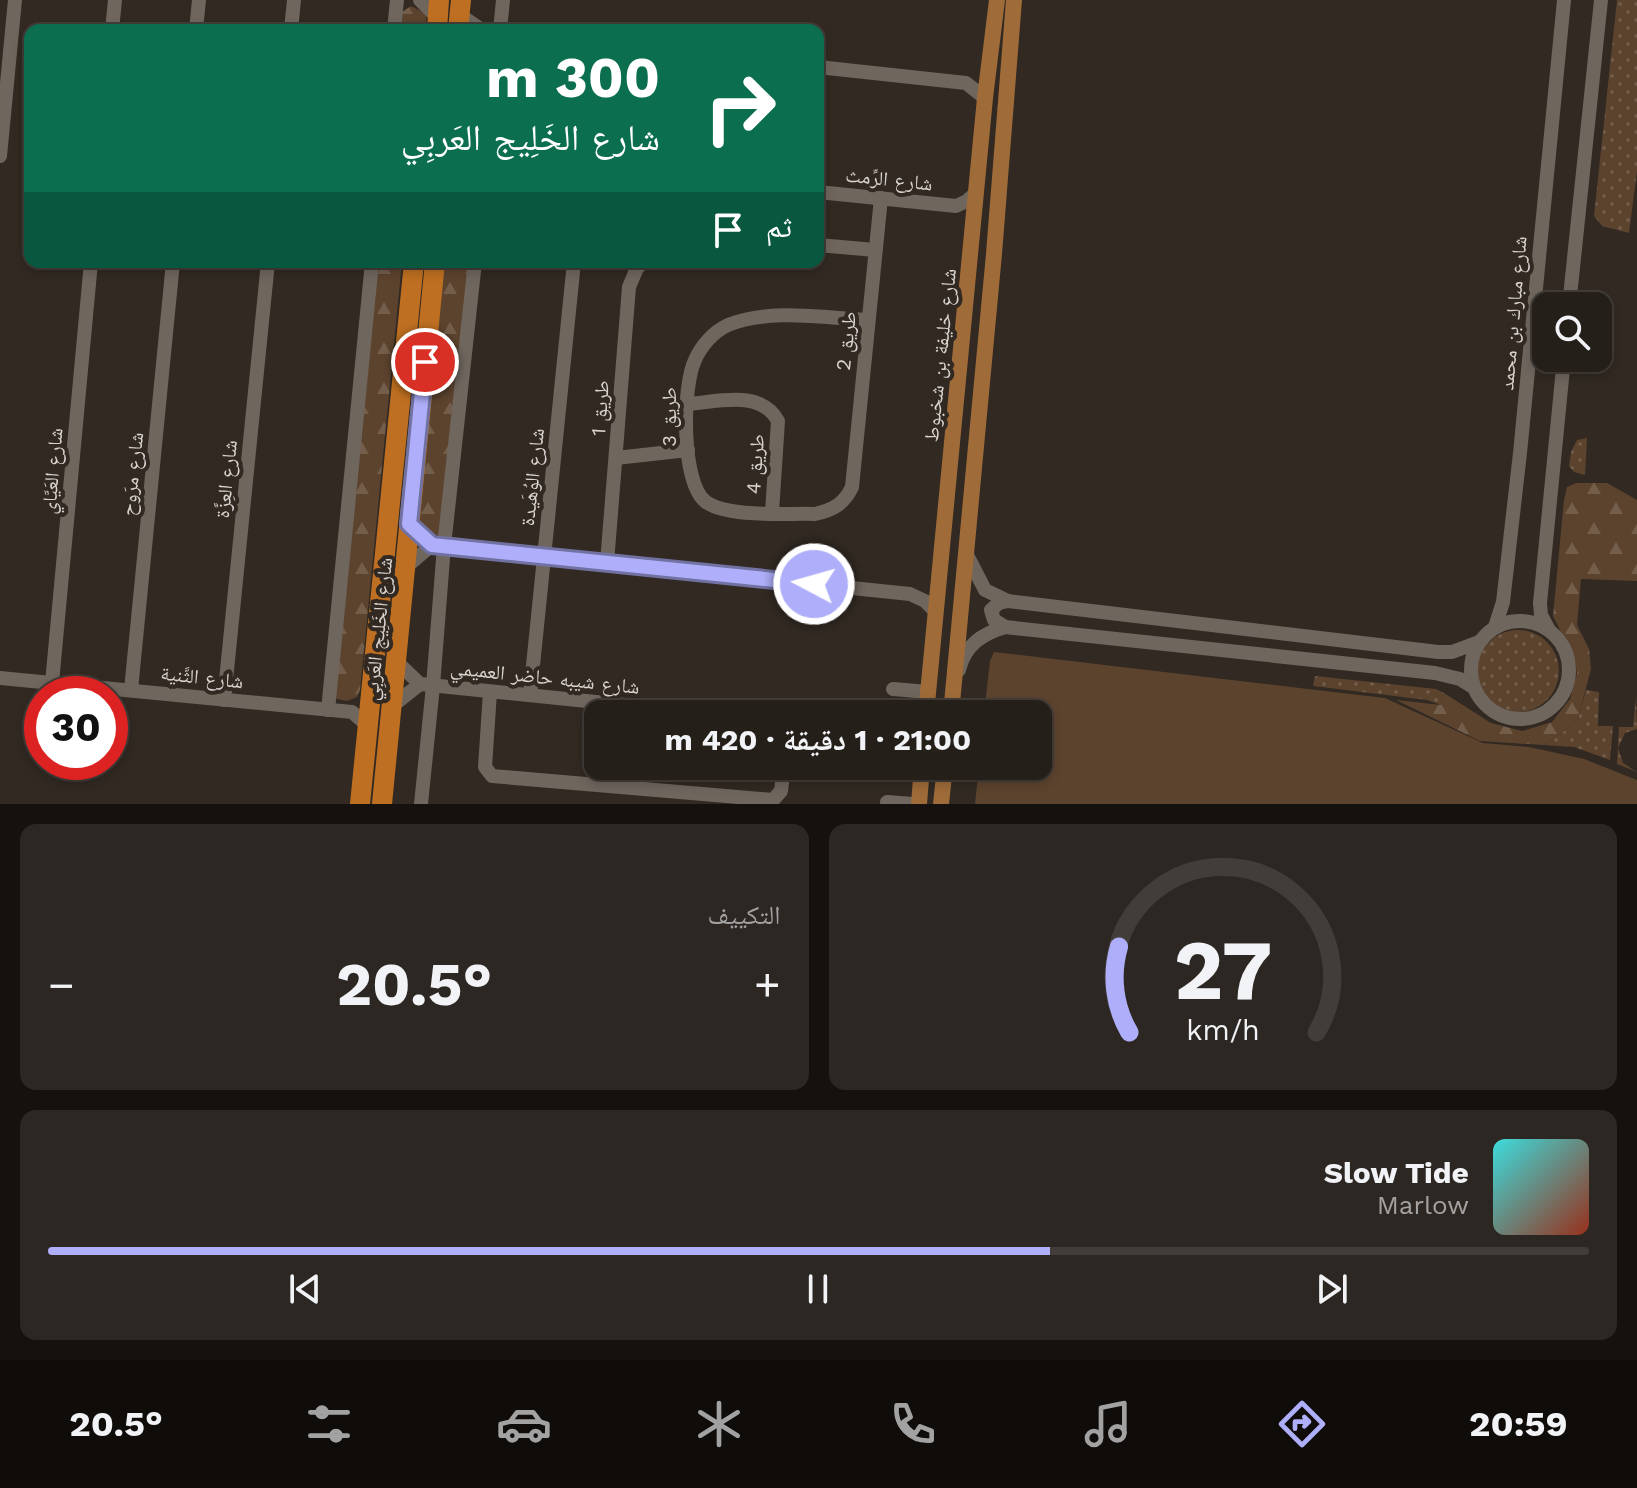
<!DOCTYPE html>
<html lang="ar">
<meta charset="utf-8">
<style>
body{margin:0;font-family:"Work Sans","Noto Naskh Arabic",sans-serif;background:#2d2723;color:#f1f3f6;direction:rtl;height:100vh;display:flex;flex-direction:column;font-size:30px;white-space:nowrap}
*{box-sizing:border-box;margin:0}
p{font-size:26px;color:#a3a2a2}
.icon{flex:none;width:44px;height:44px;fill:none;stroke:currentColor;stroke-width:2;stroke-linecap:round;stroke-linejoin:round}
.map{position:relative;height:804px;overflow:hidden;direction:ltr}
.side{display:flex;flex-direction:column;gap:20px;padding:20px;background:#14110e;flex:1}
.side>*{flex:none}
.hud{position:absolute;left:24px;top:24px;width:800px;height:244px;border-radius:16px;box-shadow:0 4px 12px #0003,0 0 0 2px #423d39;direction:rtl;background:#0b6e4f;color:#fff;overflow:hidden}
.tools{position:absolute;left:1532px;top:292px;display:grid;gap:16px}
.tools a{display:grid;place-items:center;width:80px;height:80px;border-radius:16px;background:#251f1a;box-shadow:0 4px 12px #0003,0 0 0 2px #423d39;font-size:40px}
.speed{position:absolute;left:24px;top:676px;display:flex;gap:16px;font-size:40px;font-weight:700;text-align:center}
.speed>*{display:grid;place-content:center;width:104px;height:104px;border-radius:50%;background:#251f1a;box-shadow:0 4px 12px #0003,0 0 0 2px #423d39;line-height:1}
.speed .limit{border:12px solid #d22;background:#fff;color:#111}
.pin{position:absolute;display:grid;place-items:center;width:68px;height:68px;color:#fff;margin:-34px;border:4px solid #fff;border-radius:50%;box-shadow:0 2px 8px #0007}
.me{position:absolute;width:88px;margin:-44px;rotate:276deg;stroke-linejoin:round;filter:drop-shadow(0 0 6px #0008)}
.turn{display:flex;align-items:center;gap:28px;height:168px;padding:0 32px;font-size:36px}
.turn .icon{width:104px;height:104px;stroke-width:2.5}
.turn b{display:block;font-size:56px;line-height:68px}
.then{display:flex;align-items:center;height:76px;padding:0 32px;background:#0003;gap:16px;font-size:30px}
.big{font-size:60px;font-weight:700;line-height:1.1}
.side .card{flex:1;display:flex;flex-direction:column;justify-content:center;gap:12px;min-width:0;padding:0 28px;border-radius:16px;background:#2d2723}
.side .dial{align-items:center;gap:0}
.dial svg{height:208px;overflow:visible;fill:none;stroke:#423d39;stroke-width:7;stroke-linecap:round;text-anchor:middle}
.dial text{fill:#f1f3f6;stroke:none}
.song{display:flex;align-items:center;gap:24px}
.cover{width:96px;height:96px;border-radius:12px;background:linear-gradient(135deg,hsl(180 70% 55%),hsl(10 70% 35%))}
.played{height:8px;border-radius:4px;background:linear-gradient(90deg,#aeaefa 65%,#423d39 65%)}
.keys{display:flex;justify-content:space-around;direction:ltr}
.heat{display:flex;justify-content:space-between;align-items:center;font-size:44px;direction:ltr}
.side .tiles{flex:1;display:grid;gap:20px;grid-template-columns:1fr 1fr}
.card:last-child{grid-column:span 2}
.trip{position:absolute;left:584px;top:700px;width:468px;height:80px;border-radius:16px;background:#251f1a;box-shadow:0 4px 12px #0003,0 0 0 2px #423d39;font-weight:700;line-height:80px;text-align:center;direction:rtl}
.menu{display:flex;height:128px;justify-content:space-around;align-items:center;background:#0f0c0a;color:#a3a2a2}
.menu .icon{width:56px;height:56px}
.menu .active{color:#aeaefa}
.menu b{font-size:36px;color:#f1f3f6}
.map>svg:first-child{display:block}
</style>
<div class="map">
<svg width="1637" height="804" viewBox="0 0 1637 804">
<defs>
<pattern id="grass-dots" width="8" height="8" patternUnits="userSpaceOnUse" patternTransform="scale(2)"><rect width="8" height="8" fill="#5c432e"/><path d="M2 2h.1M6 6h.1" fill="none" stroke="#735d4b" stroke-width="1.8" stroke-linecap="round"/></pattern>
<pattern id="forest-firs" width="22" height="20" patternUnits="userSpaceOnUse" patternTransform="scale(2)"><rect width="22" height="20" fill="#5c432e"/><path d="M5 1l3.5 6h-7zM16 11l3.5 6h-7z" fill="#735d4b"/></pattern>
</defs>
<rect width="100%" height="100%" fill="#312922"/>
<g fill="url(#grass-dots)">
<path d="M1617,0H1637V171L1629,233L1602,226L1594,216Z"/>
<path d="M1587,438L1585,475L1574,472L1569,466L1571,452L1577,440Z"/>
<circle cx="1518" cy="671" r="41"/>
<path d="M1315,676L1436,689L1444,693L1441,705L1427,700L1313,686Z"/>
<path d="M1586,690L1599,692L1598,726H1613L1610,760L1574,747L1544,745L1577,722Z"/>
<path d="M1636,697L1637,729L1625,733L1618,748L1623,763L1637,772L1617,764L1619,727H1633Z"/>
</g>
<g fill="url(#forest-firs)">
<path d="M411,6L427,14L425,30H394L396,16Z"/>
<path d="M372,262H402L360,690L357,697L347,701L337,699L331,691Z"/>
<path d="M443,262H472L440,535L426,536L416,521Z"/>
<path d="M1576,483H1607L1637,500V581L1581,579L1577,625L1589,649L1591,669L1577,722L1544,745L1480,741L1396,700L1441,705L1444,693L1491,723L1522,731L1552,722L1570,699L1577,673L1575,660L1553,616L1564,500L1567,487Z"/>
</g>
<path fill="#5c432e" d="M994,652L1385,698L1483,743L1529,747L1584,759L1637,780V804H975L979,766H1038V714H984L990,661Z"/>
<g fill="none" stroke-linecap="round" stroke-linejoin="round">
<g stroke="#6f665e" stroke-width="14">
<path d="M420,0L438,18"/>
<path d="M460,15L482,30"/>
<path d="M112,30L115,0"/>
<path d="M196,30L199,0"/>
<path d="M291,30L294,0"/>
<path d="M394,30L397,0"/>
<path d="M500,30L503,0"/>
<path d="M818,67L966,83L985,98"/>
<path d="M0,156L15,0"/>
<path d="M818,192L956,206L967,201L977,192"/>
<path d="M818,245L875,250"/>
<path d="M1569,306L1601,0"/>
<path d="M868,320C825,318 770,308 728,325C713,332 701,346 695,360C682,387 681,484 706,502C729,518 787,513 815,514C833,510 844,504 852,487L881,198"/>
<path d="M687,404C718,402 761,389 778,421L772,512"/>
<path d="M616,458L688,450"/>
<path d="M409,524L432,545L910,594L925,601L936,612"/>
<path d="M966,553L985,590L1008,601L1438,652H1452L1479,642"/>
<path d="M607,563L629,287L637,268L644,262"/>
<path d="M405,568L432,545"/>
<circle cx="1520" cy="670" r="49"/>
<path d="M1005,627L994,620L991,610L999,603L1008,601"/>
<path d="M1495,627L1503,602L1520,453L1564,0"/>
<path d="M1549,630L1541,615L1540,603L1564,358"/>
<path d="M396,661L420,684L714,714"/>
<path d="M959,670C965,645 982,634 1005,627L1435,673L1460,679L1473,687"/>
<path d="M0,678L352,712L368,726"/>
<path d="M52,683L91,262"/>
<path d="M893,689L928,692"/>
<path d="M131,690L173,262"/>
<path d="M490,692L485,767L492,776L773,800L781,791L784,766"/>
<path d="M530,695L574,262"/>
<path d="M224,700L268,262"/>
<path d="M391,707L420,684"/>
<path d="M328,710L372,262"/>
<path d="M887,802L913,804"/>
<path d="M421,804L433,686L444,546L475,262"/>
</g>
<g stroke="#9e6b39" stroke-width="16">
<path d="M926,714L985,98L997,0"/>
<path d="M951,714L994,254L1014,0"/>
<path d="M919,804L922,766"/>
<path d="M941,804L945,766"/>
</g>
<g stroke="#be6f21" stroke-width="20">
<path d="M437,30L439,0"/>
<path d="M458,30L461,0"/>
<path d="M360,804L414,262"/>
<path d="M382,804L435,262"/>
</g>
</g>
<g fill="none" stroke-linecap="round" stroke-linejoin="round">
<defs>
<path id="route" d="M425,362L409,524L432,545L814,584"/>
</defs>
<use href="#route" stroke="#7171a2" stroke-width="20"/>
<use href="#route" stroke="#aeaefa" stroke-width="14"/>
</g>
<g text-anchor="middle" stroke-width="8" stroke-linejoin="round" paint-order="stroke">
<g font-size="20" fill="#d8d3cf" stroke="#312922">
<text transform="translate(889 179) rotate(6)" y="7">شارع الرِّمث</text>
<text transform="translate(1513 313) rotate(-85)" y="7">شارع مبارك بن محمد</text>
<text transform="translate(846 341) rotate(-84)" y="7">طريق 2</text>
<text transform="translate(940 355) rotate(-84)" y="7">شارع خليفة بن شخبوط</text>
<text transform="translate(600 408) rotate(-86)" y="7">طريق 1</text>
<text transform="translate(669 417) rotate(-90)" y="7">طريق 3</text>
<text transform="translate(755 464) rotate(-86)" y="7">طريق 4</text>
<text transform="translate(52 471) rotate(-85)" y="7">شارع العَيَّاي</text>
<text transform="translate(132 474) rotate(-84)" y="7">شارع مرَوح</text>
<text transform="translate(532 477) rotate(-84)" y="7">شارع الوُهَيدة</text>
<text transform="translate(226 479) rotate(-84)" y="7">شارع العِزَّة</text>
<text transform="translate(378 629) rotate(-84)" y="7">شارع الخَلِيج العَربِي</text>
<text transform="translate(202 677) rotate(6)" y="7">شارع الثَّنية</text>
<text transform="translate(545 677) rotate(6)" y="7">شارع شيبه حاضر العميمي</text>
</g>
</g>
</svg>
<div class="tools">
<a><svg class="icon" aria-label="search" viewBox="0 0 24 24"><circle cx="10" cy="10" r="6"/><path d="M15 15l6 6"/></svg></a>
</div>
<div class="speed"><div class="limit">30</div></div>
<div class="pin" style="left:425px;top:362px;background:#d93025"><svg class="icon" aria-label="arrive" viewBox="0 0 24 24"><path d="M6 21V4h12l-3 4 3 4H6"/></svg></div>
<svg class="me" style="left:814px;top:584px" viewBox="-20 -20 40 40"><circle r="17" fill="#aeaefa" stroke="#fff" stroke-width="3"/><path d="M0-11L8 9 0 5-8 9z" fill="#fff"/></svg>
<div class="trip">21:00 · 1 دقيقة · 420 m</div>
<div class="hud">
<div class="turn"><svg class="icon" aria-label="right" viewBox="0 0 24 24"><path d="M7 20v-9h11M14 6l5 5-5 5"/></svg><div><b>300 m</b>شارع الخَلِيج العَربِي</div></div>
<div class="then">ثم<svg class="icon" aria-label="arrive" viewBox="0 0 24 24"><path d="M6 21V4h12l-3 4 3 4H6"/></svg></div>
</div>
</div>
<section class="side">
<div class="tiles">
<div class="card dial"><svg viewBox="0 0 100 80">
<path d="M14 69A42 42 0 1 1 86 69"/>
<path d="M14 69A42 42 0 0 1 10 36" stroke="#aeaefa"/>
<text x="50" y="56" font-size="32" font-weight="700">27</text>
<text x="50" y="72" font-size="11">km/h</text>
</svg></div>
<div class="card"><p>التكييف</p>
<div class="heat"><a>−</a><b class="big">20.5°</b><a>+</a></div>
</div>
<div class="card">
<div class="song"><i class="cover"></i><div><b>Slow Tide</b><p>Marlow</p></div></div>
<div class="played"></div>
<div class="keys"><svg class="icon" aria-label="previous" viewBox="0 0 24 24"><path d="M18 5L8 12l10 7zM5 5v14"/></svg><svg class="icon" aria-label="pause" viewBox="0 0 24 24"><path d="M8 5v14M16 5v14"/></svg><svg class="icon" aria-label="next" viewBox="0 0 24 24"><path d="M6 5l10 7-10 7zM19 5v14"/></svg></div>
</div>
</div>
</section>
<nav class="menu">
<b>20:59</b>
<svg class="icon active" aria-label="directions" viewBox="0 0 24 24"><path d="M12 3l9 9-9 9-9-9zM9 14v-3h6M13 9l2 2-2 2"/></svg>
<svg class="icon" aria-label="music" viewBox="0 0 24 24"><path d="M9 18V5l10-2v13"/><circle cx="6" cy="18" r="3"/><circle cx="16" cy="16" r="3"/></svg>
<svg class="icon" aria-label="phone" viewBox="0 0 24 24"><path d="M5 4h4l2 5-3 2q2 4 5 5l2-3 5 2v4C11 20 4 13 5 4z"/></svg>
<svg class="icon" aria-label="climate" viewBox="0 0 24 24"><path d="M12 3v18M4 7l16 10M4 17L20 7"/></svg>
<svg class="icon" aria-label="car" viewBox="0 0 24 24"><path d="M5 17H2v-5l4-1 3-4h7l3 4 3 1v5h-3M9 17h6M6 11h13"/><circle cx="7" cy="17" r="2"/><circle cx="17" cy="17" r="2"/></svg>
<svg class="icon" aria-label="filters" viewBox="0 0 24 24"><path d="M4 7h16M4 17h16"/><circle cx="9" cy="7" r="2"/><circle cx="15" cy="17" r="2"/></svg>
<b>20.5°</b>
</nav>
